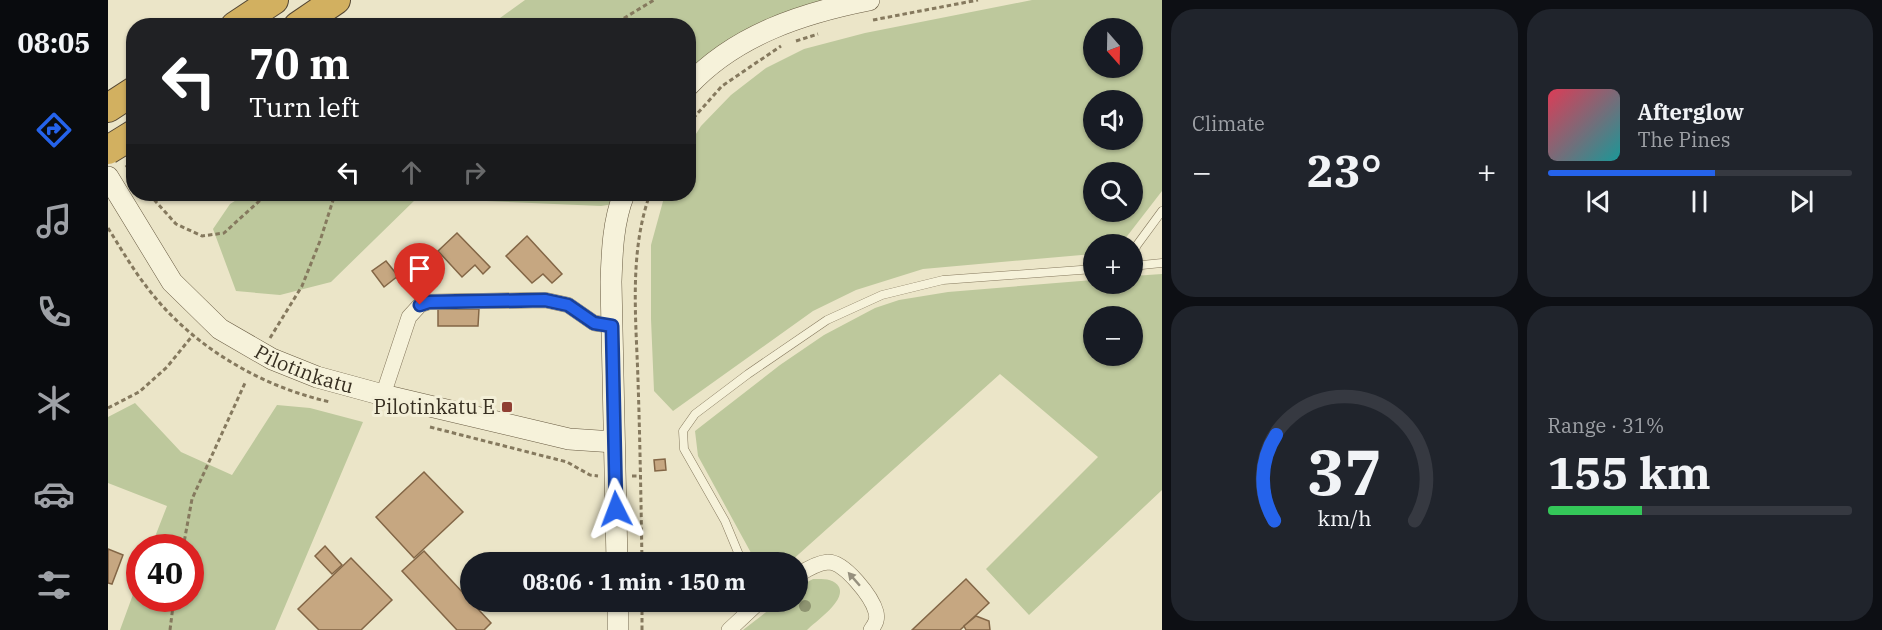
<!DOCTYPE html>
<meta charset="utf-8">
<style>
body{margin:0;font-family:"IBM Plex Serif",serif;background:#20242c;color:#f1f3f6;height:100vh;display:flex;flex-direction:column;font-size:22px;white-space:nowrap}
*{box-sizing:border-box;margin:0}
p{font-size:20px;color:#9ea1a6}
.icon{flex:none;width:33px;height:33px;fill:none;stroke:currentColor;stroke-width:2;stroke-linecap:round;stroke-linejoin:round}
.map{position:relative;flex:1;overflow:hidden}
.drawer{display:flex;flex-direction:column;gap:9px;padding:9px;background:#0d0f14;width:720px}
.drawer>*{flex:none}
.banner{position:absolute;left:18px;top:18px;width:570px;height:183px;border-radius:24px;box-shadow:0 2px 4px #0004;background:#202124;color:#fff;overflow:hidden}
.needle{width:39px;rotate:160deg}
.tools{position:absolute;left:975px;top:18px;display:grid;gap:12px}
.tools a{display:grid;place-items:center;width:60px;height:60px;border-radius:50%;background:#171b24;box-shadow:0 2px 4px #0004;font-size:30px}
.speed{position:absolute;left:18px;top:534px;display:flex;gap:12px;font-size:30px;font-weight:700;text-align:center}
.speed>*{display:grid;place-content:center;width:78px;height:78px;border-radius:50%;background:#171b24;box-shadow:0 2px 4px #0004;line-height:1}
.speed .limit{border:9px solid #d22;background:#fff;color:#111}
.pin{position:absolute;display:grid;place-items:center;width:51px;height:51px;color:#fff;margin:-62px -26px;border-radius:50% 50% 50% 0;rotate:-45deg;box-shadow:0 0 6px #0007}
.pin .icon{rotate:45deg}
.me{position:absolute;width:66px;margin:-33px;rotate:357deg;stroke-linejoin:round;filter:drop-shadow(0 0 4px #0008)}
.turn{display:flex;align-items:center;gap:21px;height:126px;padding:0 24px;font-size:27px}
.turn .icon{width:78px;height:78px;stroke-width:2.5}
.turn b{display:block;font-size:42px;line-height:51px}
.lanes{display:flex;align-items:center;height:57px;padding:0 24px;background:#0003;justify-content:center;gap:30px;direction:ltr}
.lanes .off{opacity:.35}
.big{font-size:45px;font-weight:800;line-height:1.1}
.drawer .tile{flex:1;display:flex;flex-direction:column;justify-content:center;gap:9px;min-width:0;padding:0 21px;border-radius:24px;background:#20242c}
.drawer .dial{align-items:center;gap:0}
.dial svg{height:156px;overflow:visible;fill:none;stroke:#363941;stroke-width:7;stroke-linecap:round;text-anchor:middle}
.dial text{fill:#f1f3f6;stroke:none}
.song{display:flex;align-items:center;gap:18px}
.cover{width:72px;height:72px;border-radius:9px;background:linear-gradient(135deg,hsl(350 70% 55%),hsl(180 70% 35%))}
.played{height:6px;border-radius:3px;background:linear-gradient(90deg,#2563eb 55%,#363941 55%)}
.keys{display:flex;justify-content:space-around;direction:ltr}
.heat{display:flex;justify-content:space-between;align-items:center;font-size:33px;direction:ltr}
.charge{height:9px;border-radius:4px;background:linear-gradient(90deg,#34c759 31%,#363941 0)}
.drawer .tiles{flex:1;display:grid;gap:9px;grid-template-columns:repeat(2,1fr)}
.trip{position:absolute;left:352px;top:552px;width:348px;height:60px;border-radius:30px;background:#171b24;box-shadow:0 2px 4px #0004;font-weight:800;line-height:60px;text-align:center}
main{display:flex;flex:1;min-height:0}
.dock{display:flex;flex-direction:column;width:108px;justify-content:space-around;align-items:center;background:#090b0e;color:#9ea1a6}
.dock .icon{width:42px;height:42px}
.dock .selected{color:#2563eb}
.dock b{font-size:27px;color:#f1f3f6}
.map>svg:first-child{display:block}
</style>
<main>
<nav class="dock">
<b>08:05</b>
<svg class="icon selected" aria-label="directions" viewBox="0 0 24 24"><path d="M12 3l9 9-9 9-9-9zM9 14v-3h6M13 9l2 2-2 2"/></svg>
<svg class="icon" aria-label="music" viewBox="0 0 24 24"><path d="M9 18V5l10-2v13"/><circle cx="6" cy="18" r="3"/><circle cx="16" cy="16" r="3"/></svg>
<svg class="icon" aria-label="phone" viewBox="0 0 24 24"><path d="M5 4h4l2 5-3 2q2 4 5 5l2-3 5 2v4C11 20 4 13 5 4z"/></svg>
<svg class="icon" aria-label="climate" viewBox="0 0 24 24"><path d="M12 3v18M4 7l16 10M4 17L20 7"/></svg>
<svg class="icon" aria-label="car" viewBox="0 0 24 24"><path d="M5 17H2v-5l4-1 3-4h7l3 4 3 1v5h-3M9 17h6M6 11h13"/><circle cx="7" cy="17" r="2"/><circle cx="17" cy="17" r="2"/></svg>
<svg class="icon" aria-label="filters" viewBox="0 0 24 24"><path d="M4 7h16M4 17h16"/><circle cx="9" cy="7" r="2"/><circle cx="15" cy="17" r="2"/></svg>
</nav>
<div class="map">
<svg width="1054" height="630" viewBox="0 0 1054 630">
<rect width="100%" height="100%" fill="#ebe5c8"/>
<g fill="#bdc89c" fill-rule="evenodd">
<path d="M417,0H761L699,14L581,86L580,26H381Z"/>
<path d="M924,0H1054V191L1013,244H986L985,254L815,269L748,290L705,311L565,411L546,391L543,319V245L557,194H580L581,145L593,126L623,95L658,68L696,49L757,33ZM1024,28V68H986V28ZM1024,100V140H986V100ZM1024,172V212H986V172Z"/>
<path d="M138,194H516L513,203L493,206L309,198L223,282L172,295L128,291L105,229L122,204Z"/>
<path d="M1054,274V490L921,615L878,569L990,457L892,374L682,562H648L590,456L587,431L672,365L716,335L767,308L791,300L840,292L985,280L986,284H1024L1025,276ZM1024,316V356H986V316Z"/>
<path d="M27,403L73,452L124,475L169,405L202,408L255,422L167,630H12L31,578L32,598H82V548L43,547L59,506L0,483V417Z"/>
<path d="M705,579C714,579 726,578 731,587C738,601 708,621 699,630H635L671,602H690V587Z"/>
</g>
<g fill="#c6a781" stroke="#836646" stroke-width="1.5">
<path d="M349,233L382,267L375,274L367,265L354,277L330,251Z"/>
<path d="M419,236L454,274L444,283L435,274L424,283L398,256Z"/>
<path d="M278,261L290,276L276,287L264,271Z"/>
<path d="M330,309H371L370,326H330Z"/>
<path d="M557,459L558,470L547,471L546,460Z"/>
<path d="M316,472L355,512L306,558L268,517Z"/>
<path d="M217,546L234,565L224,574L207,556Z"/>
<path d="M0,549L15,555L4,584L0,583Z"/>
<path d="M316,551L383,623L376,630H349L294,571Z"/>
<path d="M243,558L284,600L253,630H211L190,609Z"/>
<path d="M858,579L881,603L852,630H804Z"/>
<path d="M868,616L881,621L882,630H858L856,626Z"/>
</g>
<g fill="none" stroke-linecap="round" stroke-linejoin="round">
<defs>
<g id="lane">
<path d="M1024,255L1029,245L1054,211"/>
<path d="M1024,266L1054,263"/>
<path d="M634,562L617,521L576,449L575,431L587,414L640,374L719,320L774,295L835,280L986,269"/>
</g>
<g id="street">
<path d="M275,395L301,317L312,305L321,302L437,300L460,305L486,323L505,326"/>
<path d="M690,575C699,569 709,563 720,562C737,562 764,597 768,612C770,620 767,624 763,630"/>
<path d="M621,630L651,602"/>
</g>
<g id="secondary">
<path d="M580,86C627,35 695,13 761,0"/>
<path id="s1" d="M0,177L64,282L112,329L164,359L209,377L275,395L461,439L506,442"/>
<path d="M509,562L503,282C504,252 505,221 516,194"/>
<path d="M510,602V630"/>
</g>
<g id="highway">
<path d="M127,26L166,0"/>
<path d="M190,26L228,0"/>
<path d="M0,108L26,91"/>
</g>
</defs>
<use href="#lane" stroke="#85795e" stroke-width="9"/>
<use href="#street" stroke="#85795e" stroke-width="16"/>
<use href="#secondary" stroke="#675a41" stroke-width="22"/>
<use href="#highway" stroke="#544632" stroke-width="30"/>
<g stroke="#85795e" stroke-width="3" stroke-dasharray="4.5 3" stroke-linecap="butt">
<path d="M765,20L870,0"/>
<path d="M503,26L546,0"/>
<path d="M688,41L710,34"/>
<path d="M580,124L614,86L673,46"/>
<path d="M18,165L26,176"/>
<path d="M41,194L68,224L94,236L116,233L159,194"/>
<path d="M0,228C12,247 24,268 38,286C82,345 151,386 222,402"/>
<path d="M162,338L194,286L212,241L227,194"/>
<path d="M0,408L31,392L59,367L85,335"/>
<path d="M322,427L459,462L482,475L490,476"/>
<path d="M524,476H532"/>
<path d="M75,548L84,499L137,383"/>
<path d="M534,562C533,502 532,441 530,380C528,318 521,252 542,194"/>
<path d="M62,630L66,598"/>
<path d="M534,630V602"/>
</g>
<use href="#lane" stroke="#f6f2da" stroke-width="8"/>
<use href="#street" stroke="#f6f2da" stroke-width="15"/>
<use href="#secondary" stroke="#f6f2da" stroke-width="21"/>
<use href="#highway" stroke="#d2b060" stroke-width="28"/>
<defs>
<path id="highway-bridge" d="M0,150L26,134"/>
</defs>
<use href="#highway-bridge" stroke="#544632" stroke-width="30" stroke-linecap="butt"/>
<use href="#highway-bridge" stroke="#d2b060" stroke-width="28"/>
</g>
<circle fill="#8e9471" cx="697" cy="606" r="6"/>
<defs><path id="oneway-solid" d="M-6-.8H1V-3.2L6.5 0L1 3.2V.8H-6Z" transform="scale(1.5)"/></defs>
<use fill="#96907e" href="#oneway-solid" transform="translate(746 579) rotate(-131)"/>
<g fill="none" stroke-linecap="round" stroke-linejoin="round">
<defs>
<path id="route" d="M312,305L321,302L437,300L460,305L486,323L504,326L508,509"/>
</defs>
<use href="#route" stroke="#184099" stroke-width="15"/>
<use href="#route" stroke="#2563eb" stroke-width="10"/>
</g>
<rect fill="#903f33" stroke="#f3efd7" stroke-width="2" x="393" y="401" width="12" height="12" rx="3"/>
<g text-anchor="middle" stroke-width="6" stroke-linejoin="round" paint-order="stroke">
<g font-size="20" fill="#372f21" stroke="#f3efd7">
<text dy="7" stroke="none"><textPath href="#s1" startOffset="284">Pilotinkatu</textPath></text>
</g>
<g font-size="20" fill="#372f21" stroke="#f3efd7" text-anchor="end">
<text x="387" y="414">Pilotinkatu E</text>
</g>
</g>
</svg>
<div class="tools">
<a><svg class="needle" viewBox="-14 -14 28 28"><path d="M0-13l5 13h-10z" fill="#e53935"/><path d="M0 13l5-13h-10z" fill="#9ea1a6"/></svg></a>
<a><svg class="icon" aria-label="sound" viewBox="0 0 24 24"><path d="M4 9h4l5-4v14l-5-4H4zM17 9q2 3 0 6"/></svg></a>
<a><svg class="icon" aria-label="search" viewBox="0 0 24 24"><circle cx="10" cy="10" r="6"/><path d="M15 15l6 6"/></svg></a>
<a>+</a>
<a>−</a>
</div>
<div class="speed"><div class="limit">40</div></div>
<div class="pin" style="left:312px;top:305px;background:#d93025"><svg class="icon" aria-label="arrive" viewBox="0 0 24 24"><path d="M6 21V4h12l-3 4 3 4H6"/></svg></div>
<svg class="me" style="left:508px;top:509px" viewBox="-20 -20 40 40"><path d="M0-17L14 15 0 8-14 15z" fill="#2563eb" stroke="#fff" stroke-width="4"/></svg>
<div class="trip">08:06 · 1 min · 150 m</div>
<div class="banner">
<div class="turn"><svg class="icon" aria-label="left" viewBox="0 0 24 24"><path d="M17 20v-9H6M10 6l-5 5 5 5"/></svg><div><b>70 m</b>Turn left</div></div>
<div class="lanes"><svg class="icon" aria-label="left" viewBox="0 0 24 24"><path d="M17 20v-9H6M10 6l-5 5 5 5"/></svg><svg class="icon off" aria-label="ahead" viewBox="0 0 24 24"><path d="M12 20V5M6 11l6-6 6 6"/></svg><svg class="icon off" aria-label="right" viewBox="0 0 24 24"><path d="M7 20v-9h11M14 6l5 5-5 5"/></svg></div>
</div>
</div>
<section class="drawer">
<div class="tiles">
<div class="tile"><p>Climate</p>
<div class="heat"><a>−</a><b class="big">23°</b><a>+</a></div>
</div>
<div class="tile">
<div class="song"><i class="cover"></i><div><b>Afterglow</b><p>The Pines</p></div></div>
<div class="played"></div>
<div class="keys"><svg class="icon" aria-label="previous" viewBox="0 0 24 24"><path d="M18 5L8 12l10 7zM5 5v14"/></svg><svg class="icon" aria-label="pause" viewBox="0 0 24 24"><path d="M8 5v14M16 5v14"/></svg><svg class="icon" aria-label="next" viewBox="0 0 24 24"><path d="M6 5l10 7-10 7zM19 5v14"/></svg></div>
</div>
<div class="tile dial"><svg viewBox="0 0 100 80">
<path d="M14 69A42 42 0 1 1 86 69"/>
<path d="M14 69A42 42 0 0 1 15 25" stroke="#2563eb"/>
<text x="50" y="56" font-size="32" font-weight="700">37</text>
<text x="50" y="72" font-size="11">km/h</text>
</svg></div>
<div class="tile"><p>Range · 31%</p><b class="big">155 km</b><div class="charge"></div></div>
</div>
</section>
</main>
